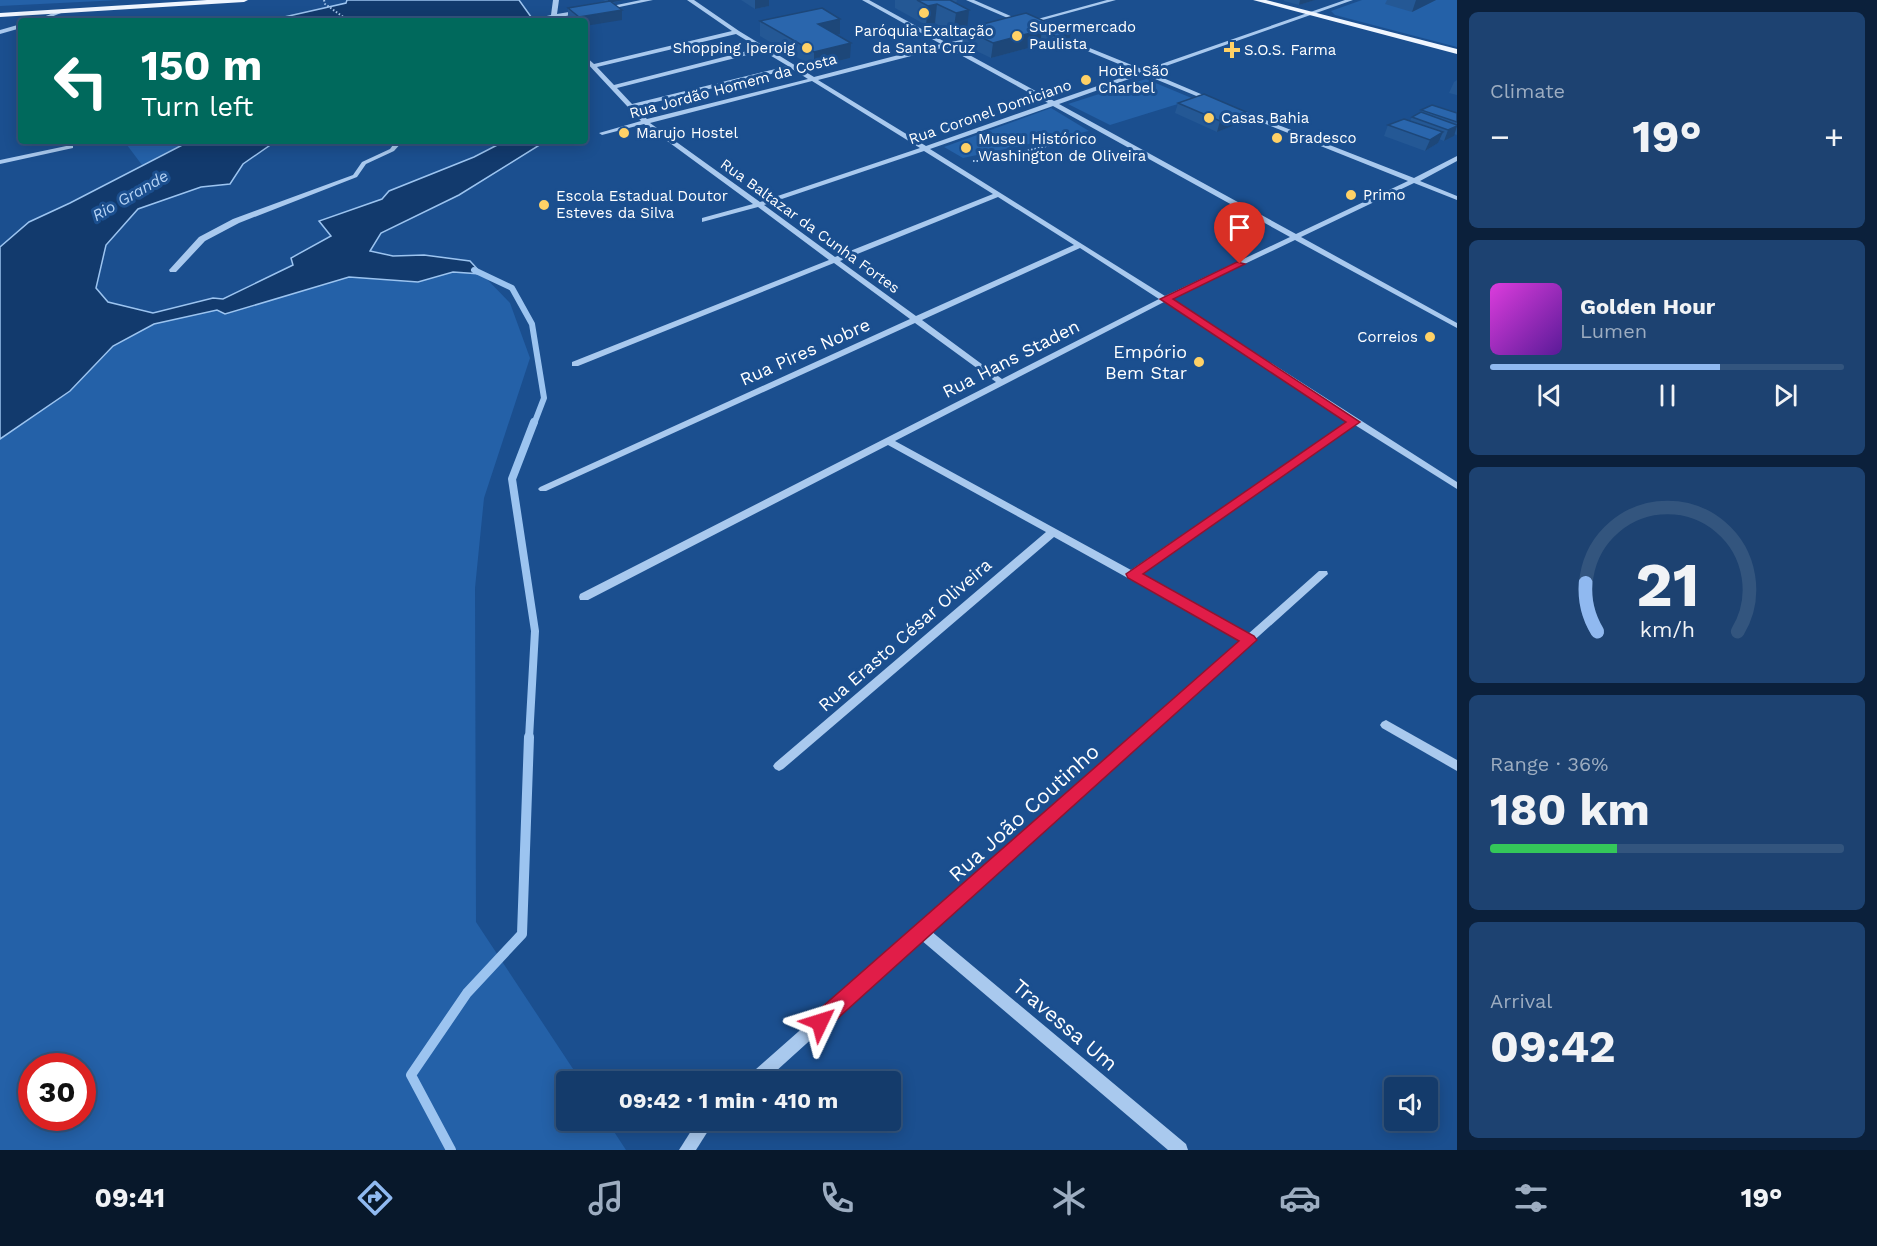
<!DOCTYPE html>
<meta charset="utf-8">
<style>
body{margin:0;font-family:"Work Sans",sans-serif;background:#1d4271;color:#f1f3f6;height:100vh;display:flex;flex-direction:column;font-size:22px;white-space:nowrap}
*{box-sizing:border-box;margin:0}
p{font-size:20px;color:#9dadc1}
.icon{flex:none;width:33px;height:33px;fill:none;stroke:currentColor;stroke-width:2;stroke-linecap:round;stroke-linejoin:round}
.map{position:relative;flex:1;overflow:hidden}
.panel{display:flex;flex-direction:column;gap:12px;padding:12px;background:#0b203b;width:420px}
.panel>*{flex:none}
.guide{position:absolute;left:18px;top:18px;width:570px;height:126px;border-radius:6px;box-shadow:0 3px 15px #0003,0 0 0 2px #33557e;background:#00695c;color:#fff;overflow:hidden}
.fabs{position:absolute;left:1384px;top:1077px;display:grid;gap:12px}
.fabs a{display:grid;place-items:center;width:54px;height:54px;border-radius:6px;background:#143b6b;box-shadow:0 3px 15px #0003,0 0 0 2px #33557e;font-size:30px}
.speed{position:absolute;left:18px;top:1053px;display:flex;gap:12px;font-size:30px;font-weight:700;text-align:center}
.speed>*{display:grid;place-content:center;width:78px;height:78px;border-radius:50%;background:#143b6b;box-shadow:0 3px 15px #0003,0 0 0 2px #33557e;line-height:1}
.speed .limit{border:9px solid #d22;background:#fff;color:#111}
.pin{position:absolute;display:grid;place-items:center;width:51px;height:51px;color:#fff;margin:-62px -26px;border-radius:50% 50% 50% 0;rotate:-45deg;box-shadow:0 0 6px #0007}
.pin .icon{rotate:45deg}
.me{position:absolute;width:66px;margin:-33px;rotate:49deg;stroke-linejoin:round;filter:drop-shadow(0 0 4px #0008)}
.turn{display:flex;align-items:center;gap:21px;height:126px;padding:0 24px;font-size:27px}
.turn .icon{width:78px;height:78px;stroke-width:2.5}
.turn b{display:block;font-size:42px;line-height:51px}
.big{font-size:45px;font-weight:700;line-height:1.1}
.panel .tile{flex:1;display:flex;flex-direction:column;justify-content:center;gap:9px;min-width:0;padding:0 21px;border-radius:9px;background:#1d4271}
.panel .dial{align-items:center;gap:0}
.dial svg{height:156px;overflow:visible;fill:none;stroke:#33557e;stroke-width:7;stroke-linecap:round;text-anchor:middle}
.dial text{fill:#f1f3f6;stroke:none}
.song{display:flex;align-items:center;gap:18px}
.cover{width:72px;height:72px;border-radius:9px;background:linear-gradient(135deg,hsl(300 70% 55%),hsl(270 70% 35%))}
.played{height:6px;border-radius:3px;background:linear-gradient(90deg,#90b9f0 65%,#33557e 65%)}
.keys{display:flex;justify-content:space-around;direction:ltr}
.heat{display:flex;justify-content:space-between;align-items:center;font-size:33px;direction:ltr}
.charge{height:9px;border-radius:4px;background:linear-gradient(90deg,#34c759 36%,#33557e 0)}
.trip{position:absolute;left:556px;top:1071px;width:345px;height:60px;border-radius:6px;background:#143b6b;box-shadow:0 3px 15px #0003,0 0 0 2px #33557e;font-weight:700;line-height:60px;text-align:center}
.tabs{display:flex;height:96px;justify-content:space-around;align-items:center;background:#08182b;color:#9dadc1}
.tabs .icon{width:42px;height:42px}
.tabs .current{color:#90b9f0}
.tabs b{font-size:27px;color:#f1f3f6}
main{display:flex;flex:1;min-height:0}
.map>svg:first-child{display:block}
</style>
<main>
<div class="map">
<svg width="1457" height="1150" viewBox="0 0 1457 1150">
<rect width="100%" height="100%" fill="#1b4f8f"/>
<g fill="#2461a8" fill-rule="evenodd">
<path d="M0,0H120L0,6Z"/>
<path d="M1362,0H1457V47L1335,15L1331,11Z"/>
<path d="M1146,79L1194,99L1110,125L1068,104Z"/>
<path d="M1051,108L1089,131L963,158L944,147Z"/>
<path d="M124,141H190L142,165Z"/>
<path d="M453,272L482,274L510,303L530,358L484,498L475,588L476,922L581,1081L567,1082V1120L607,1121L626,1150H0V439L70,391L113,346L154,324L217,310L225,314L349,277L418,282ZM32,1066H82V1118H32Z"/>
</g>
<g fill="#123a6d" stroke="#9cc4f0" stroke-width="1.5">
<path d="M347,0H519L534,21H356L351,18L341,21H177L253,17L271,20L346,3Z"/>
<path d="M190,141H276L243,164L230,184L201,187L138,209L106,245L96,288L108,302L153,313L213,298L223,299L293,265L291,258L331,236L319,221L382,199L389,191L474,157L505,141H546L459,195L381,233L370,251L393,256L424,255L470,261L482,274L453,272L418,282L349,277L225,314L217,310L154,324L113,346L70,391L0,439V247L29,222L70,203Z"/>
</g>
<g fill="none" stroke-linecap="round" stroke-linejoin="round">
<path stroke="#9cc4f0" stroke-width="6" d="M474,270L512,288L532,324L544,398L534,424"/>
<path stroke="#9cc4f0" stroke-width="8" d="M529,738L535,631L512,479L534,422"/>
<path stroke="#9cc4f0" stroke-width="10" d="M451,1150L411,1075L467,993L522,934L529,737"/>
<g stroke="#a9c9ee" stroke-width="2" stroke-dasharray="1.5 2" stroke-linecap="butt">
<path d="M324,0L325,4L349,21"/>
<path d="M973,161H986L1083,137"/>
</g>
<g fill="#a9c9ee" fill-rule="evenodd">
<path d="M553,0H559L557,14L581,10L584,12L557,18L560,21H554L552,19L525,21L551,15Z"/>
<path d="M641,0H653L605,10L602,8Z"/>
<path d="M687,0H694L739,31L814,77L941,44L862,0H869L947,43L979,36V38L951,45L1054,101L1138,72L1056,38V36H1060L1144,70L1345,0H1353L1149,72L1215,100V102H1211L1143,74L1059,104L1296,234L1408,181L1231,110V108H1235L1414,178L1457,156V161L1420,181L1457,196V200L1414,183L1301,237L1457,323V328L1295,240L1171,299L1457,482V489L1355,425L1139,575L1248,634L1319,571H1327L1328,574L931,931L1186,1144L1188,1150H1168L921,940L764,1082H745L747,1077L1241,641L1054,537L783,769L779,771L775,769L773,766L775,763L1046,532L888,445L588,600H580L579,597L580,594L996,382L915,323L546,491H540L538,489L540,487L910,319L834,263L578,366H572V362L829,260L758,207L702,222V218L753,204L644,124L602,135L599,133L641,121L585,61V56L594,64L732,31ZM736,34L759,48L614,85L597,67ZM946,47L1048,103L926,146L818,80ZM763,51L788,66L632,104L617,88ZM792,69L808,79L647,119L635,107ZM812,81L920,148L760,202L650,123ZM1053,106L1290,237L1165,296L930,149ZM924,151L993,194L835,257L764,205ZM998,197L1074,245L916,316L840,261ZM1080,248L1159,299L1002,379L922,320ZM1164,302L1349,421L1131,570L895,441Z"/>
<path d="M966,0H974L1024,22L1019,23Z"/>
<path d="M1107,0H1116L1028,24L1023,23Z"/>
<path d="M61,10L66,11L41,21H33Z"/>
<path d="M21,24V28L0,34V30Z"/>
<path d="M396,141H403L394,151L366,164L357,177L239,223L205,241L176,272H170L169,270L199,237L233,219L353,175L362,162L390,149Z"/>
<path d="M71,145L73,146V148L0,164V160Z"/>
<path d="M1386,720L1457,760V771L1382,728L1380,725L1382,722Z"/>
<path d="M698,1120H715L696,1150H679Z"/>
</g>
<g fill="#f0f6ff" fill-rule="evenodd">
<path d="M207,0H248L244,2L0,17V13Z"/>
<path d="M1253,0H1266L1457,49V54Z"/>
</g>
</g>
<g fill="#245895">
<path d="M603,0H624L612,3L622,20L572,21L568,18V8L605,1Z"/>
<path d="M741,0H769V6L755,9Z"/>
<path d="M895,0H957L956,4L967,28L1026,13L1071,33L1068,48L1054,52L1040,45L991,58L962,44L964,30L953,33L935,23L926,25L895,8Z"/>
<path d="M1284,0H1315L1299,5L1284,1Z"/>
<path d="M1387,0H1436L1412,12L1385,4Z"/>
<path d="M840,19V34H836L850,58L814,67L760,36V21Z"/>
<path d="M1457,80V95L1449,93L1454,82Z"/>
<path d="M1178,103L1246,112L1243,122L1217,132L1175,113Z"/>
<path d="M1421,110L1457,113V135L1454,134V136L1444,141L1439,139L1438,143L1425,151L1384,136L1388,125L1410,121L1412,117L1420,113Z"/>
</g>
<g fill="#1d4779">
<path d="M608,0H624L608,3Z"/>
<path d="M755,0H769V6L755,9Z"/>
<path d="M1300,0H1315L1299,5Z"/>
<path d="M1416,0H1436L1412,12Z"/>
<path d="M937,4L935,23L926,25L928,6Z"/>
<path d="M622,10V20L585,26V21H579V17Z"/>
<path d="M969,10L967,30L964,29V30L953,33L956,13Z"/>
<path d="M840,19V34L818,38V24Z"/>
<path d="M1042,30L1040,45L991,58L993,43Z"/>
<path d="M1071,33L1068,48L1054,52L1057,37Z"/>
<path d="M851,43L850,58L814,67V52Z"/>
<path d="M1246,112L1243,122L1217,132L1220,121Z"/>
<path d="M1457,126L1454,136L1444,141L1448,130Z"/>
<path d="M1443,132L1438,143L1425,151L1430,140Z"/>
</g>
<g fill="#2a66ad" stroke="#1d4779" stroke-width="1.5">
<path d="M917,0H952H950L969,10L956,13L937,4L928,6Z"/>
<path d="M610,1L622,10L579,17L568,8Z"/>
<path d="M822,8L840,19L818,24L851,43L814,52L760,21Z"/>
<path d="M1026,13L1071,33L1057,37L1042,30L993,43L964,29Z"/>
<path d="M1204,94L1246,112L1220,121L1178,103Z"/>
<path d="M1432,105L1457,113V122L1421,110Z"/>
<path d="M1421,112L1457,125V126L1448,130L1412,117Z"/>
<path d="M1404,119L1443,132L1430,140L1388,125Z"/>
</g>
<path fill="#e11d48" stroke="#92132f" stroke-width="1.5" d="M1237,262L1245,264L1173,299L1360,422L1143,574L1254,636L1257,640L827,1028L820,1031L813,1028L810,1022L813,1015L1239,641L1128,578L1126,574L1346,422L1160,299Z"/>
<g fill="#ffd166" stroke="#1b4f8f" stroke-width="2">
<circle cx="924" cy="13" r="6"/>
<circle cx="1017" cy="36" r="6"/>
<circle cx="807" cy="48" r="6"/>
<path d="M1229 41h6v6h6v6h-6v6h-6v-6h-6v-6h6z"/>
<circle cx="1086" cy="80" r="6"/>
<circle cx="1209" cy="118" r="6"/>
<circle cx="624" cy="133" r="6"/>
<circle cx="1277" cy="138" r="6"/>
<circle cx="966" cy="148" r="6"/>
<circle cx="1351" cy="195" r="6"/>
<circle cx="544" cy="205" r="6"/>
<circle cx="1430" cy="337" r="6"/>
<circle cx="1199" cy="362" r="6"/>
</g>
<g text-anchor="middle" stroke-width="6" stroke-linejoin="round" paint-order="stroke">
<g font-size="15" fill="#fff" stroke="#1b4f8f" text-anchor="start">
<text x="1029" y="32">Supermercado<tspan x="1029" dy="17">Paulista</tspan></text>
<text x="924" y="36" text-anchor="middle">Paróquia Exaltação<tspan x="924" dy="17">da Santa Cruz</tspan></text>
<text x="795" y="53" text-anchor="end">Shopping Iperoig</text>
<text x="1244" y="55">S.O.S. Farma</text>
<text x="1098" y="76">Hotel São<tspan x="1098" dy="17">Charbel</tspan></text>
<text x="1221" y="123">Casas Bahia</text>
<text x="636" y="138">Marujo Hostel</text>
<text x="1289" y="143">Bradesco</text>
<text x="978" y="144">Museu Histórico<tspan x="978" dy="17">Washington de Oliveira</tspan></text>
<text x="1363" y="200">Primo</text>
<text x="556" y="201">Escola Estadual Doutor<tspan x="556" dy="17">Esteves da Silva</tspan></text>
<text x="1418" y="342" text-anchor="end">Correios</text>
</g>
<g font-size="15" fill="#fff" stroke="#1b4f8f">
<text transform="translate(733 86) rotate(-15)" y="5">Rua Jordão Homem da Costa</text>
<text transform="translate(990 112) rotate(-19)" y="5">Rua Coronel Domiciano</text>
<text transform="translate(810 226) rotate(36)" y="5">Rua Baltazar da Cunha Fortes</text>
</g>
<g font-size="16" font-style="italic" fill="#b5d3f5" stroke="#1b4f8f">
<text transform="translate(130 195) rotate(-30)" y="6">Rio Grande</text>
</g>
<g font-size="18" fill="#fff" stroke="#1b4f8f">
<text transform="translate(805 352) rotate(-24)" y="6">Rua Pires Nobre</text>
<text transform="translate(1011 359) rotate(-27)" y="6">Rua Hans Staden</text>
<text transform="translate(905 635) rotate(-41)" y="6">Rua Erasto César Oliveira</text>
</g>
<g font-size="18" fill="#fff" stroke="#1b4f8f" text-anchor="end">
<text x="1187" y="358">Empório<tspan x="1187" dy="21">Bem Star</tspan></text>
</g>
<g font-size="21" fill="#fff" stroke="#1b4f8f">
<text transform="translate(1024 813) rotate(-42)" y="7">Rua João Coutinho</text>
<text transform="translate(1065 1025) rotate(40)" y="7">Travessa Um</text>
</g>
</g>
</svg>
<div class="fabs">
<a><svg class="icon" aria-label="sound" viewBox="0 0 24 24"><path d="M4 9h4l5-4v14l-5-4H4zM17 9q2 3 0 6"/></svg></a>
</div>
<div class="speed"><div class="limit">30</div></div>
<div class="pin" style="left:1240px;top:264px;background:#d93025"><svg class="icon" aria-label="arrive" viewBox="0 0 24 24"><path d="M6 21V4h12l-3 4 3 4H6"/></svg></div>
<svg class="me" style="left:820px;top:1022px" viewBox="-20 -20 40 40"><path d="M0-17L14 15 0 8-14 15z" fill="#e11d48" stroke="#fff" stroke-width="4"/></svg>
<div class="trip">09:42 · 1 min · 410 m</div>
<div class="guide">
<div class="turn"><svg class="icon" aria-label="left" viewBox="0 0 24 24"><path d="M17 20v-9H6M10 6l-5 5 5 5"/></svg><div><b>150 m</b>Turn left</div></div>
</div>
</div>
<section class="panel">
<div class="tile"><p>Climate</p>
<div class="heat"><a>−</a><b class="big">19°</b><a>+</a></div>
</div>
<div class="tile">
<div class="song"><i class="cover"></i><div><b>Golden Hour</b><p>Lumen</p></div></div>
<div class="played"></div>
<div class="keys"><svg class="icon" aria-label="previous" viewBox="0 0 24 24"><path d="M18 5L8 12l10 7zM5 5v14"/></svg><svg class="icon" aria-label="pause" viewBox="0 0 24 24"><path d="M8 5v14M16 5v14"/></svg><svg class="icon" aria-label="next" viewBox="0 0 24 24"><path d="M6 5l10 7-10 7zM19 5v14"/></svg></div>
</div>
<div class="tile dial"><svg viewBox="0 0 100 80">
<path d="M14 69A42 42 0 1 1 86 69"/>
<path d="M14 69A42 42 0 0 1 8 44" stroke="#90b9f0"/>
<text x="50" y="56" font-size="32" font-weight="700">21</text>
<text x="50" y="72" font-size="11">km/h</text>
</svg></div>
<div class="tile"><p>Range · 36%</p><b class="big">180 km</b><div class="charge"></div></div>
<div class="tile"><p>Arrival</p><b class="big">09:42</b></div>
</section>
</main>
<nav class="tabs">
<b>09:41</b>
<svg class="icon current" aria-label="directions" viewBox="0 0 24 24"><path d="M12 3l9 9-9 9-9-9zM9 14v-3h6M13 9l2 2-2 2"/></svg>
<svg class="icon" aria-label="music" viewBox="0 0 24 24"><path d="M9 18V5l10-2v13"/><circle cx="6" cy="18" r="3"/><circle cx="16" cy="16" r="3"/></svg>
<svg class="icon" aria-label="phone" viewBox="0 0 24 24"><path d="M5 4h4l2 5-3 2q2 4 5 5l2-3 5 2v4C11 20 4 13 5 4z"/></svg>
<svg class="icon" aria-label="climate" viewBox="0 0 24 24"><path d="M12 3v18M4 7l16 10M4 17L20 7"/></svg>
<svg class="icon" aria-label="car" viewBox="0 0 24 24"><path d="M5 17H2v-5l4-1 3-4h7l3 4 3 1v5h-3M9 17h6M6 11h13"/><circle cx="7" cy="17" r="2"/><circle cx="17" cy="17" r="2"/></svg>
<svg class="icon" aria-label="filters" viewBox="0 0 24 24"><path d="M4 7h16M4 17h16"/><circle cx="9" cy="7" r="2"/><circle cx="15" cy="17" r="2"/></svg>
<b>19°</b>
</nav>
